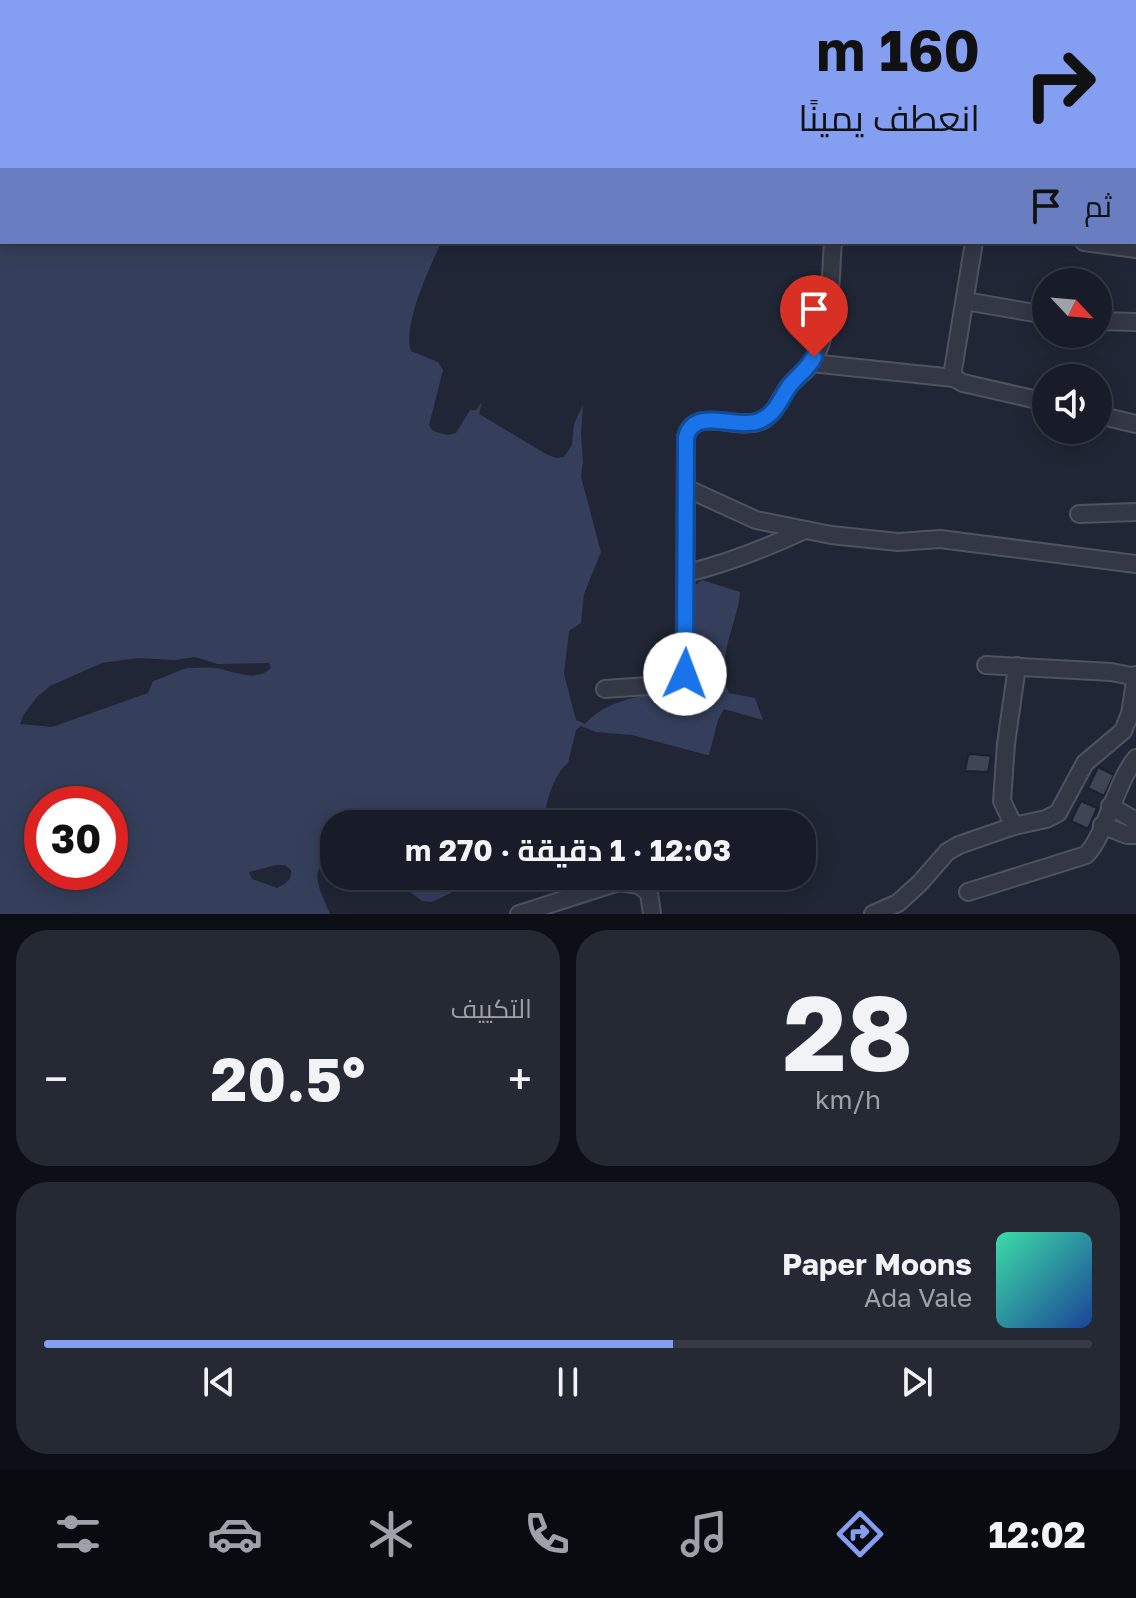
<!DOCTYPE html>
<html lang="ar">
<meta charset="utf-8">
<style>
body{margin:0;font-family:"Golos Text",Cairo,sans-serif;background:#252934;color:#f1f3f6;direction:rtl;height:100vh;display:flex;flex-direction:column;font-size:30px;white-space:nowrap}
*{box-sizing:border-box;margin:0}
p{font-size:26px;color:#9fa1a8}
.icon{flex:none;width:44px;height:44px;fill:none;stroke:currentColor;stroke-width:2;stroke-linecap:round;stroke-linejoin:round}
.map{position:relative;height:914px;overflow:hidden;direction:ltr}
.sheet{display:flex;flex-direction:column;gap:16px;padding:16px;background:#0d0f16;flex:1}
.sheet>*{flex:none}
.banner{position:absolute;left:0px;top:0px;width:1136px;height:244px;box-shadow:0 4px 20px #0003,0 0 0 2px #363a45;direction:rtl;background:#849ef1;color:#111;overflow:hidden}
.needle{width:52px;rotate:116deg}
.tools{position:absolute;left:1032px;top:268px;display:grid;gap:16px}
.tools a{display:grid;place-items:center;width:80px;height:80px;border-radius:50%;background:#181c28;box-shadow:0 4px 20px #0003,0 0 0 2px #363a45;font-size:40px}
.speed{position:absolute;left:24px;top:786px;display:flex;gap:16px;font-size:40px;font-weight:700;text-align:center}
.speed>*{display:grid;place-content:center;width:104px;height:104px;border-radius:50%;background:#181c28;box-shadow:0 4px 20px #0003,0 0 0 2px #363a45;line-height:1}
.speed .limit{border:12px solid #d22;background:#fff;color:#111}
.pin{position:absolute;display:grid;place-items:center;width:68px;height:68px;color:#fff;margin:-82px -34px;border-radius:50% 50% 50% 0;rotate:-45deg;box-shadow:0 0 8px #0007}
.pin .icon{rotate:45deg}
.me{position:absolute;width:88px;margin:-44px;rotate:2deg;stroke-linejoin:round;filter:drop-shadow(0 0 6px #0008)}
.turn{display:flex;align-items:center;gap:28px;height:168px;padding:0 24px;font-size:36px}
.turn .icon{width:104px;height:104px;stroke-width:2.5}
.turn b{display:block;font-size:56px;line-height:68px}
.then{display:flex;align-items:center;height:76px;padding:0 24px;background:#0003;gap:16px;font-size:30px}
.big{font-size:60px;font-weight:700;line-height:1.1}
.sheet .card{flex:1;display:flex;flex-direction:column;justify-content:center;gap:12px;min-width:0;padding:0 28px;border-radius:32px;background:#252934}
.sheet .dial{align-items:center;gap:0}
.dial b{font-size:104px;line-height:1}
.song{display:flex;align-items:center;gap:24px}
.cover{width:96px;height:96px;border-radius:12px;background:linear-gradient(135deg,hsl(160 70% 55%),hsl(220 70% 35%))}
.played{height:8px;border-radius:4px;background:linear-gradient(90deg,#849ef1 60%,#363a45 60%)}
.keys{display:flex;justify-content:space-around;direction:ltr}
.heat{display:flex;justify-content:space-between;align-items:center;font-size:44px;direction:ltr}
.sheet .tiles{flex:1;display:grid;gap:16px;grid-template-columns:1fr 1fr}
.card:last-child{grid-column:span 2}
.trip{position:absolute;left:320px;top:810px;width:496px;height:80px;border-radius:32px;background:#181c28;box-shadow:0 4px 20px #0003,0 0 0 2px #363a45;font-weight:700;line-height:80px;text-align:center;direction:rtl}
.tabs{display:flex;height:128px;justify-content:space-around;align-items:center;background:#0a0b10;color:#9fa1a8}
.tabs .icon{width:56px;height:56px}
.tabs .active{color:#849ef1}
.tabs b{font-size:36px;color:#f1f3f6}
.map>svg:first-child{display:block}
</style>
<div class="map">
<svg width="1136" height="914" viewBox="0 0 1136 914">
<rect width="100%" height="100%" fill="#202635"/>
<g fill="#353f5b" fill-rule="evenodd">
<path d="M0,65L2,242H377L398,246L399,242H441C430,267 402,326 411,351L438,362L443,370L429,425L433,431L447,435L456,433L470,410H476L482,402L479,414L546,454L556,458L564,457L572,445L574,424L583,405L581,434L583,462L581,477L601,552L584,594L581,623L569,631L564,674L576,720L585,724C604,702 638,695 666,693C677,693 687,694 698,692L690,634L694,586L702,580L740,592C738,623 714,661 729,693L755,698L763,720L724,709L718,720L709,755H707L632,735L596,732L581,726L576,730L568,763C552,776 546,804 543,824H334V855C305,868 321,891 330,914H0ZM195,657L218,664L269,663L271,668C255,683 235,671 215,668C207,667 197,668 189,668C179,669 166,678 153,681L148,693L52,727L20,724L24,714L37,697L50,686L102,663L138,658L175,660ZM42,804H110V872H42ZM276,865H285L291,870C292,881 285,884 277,888L252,879L249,872Z"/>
<path d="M388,876H470L461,888L432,902L422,901Z"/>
</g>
<g fill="#3f4556" stroke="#1b202c" stroke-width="2">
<path d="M972,754L991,756L988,772L965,771L968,755Z"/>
<path d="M1098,767L1114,775L1104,796L1088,788Z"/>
<path d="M1081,801L1097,808L1088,829L1071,821Z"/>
</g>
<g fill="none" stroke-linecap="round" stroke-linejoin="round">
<defs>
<g id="minor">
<path d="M1128,0L1136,2"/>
<path d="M615,2L616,0"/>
<path d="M784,2V0"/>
<path d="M1038,2V0"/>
<path d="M974,242L953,370L954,378L963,383L1046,402"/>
<path d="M1084,242L1136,249"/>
<path d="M965,301L1046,315"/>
<path d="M1098,321L1136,322"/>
<path d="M811,363L954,378"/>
<path d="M1098,415L1136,424"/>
<path d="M686,488L756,520L831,535L898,542L940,539L1136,564"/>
<path d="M1079,514L1136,512"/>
<path d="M687,573C729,563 766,548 805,530"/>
<path d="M986,665L1111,672L1136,677"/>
<path d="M605,689L675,684L685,674L686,437C695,404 739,433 763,420C777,412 780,398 789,386C796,378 805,372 811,364C832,331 830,280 833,242"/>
<path d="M1110,806L1131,818L1136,824"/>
<path d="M1102,825L1127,835H1136"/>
<path d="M1014,826L1002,801L1006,744L1017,666"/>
<path d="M968,892L1086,855C1106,835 1115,784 1136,758"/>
<path d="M519,914L619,882L639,885L649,893L652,914"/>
<path d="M873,914L898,903L920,883L947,852L959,845L1014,826L1046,819L1058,813L1085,763L1123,731L1130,714L1136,675"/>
</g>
</defs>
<use href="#minor" stroke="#4e5360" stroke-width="20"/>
<use href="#minor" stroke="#343845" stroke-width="16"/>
</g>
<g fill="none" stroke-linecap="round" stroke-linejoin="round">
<defs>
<path id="route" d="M685,674L686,437C695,404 740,433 763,419C777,412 781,397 790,385C798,375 808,369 814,357"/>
</defs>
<use href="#route" stroke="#114b97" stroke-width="20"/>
<use href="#route" stroke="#1a73e8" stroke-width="14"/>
</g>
</svg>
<div class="tools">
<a><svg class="needle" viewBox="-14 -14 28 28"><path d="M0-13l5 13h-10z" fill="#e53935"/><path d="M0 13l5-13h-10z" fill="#9fa1a8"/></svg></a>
<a><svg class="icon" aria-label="sound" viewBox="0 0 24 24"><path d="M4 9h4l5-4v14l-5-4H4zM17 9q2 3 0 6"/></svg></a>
</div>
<div class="speed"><div class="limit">30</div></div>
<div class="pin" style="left:814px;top:357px;background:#d93025"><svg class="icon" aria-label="arrive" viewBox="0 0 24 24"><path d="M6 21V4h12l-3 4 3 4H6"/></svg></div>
<svg class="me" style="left:685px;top:674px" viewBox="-20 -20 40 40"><circle r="19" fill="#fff"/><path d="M0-13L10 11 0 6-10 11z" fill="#1a73e8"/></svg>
<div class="trip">12:03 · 1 دقيقة · 270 m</div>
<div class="banner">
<div class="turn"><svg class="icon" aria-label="right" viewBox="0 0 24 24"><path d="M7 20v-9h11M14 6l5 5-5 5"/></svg><div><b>160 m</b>انعطف يمينًا</div></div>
<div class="then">ثم<svg class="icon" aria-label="arrive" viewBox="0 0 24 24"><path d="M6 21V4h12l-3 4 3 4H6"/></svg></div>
</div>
</div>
<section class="sheet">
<div class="tiles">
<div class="card dial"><b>28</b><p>km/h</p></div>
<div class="card"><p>التكييف</p>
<div class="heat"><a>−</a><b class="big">20.5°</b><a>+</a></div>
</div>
<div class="card">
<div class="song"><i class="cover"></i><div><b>Paper Moons</b><p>Ada Vale</p></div></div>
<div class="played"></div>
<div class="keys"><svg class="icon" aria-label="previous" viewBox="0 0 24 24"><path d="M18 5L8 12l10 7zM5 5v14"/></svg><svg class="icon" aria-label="pause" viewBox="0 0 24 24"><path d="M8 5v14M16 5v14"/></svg><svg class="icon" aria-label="next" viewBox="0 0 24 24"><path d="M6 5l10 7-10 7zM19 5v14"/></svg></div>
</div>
</div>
</section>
<nav class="tabs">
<b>12:02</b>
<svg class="icon active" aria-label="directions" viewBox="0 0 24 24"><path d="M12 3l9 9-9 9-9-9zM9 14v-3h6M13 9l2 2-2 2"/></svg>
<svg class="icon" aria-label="music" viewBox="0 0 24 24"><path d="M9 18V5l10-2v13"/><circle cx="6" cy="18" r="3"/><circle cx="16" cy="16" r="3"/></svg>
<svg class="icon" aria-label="phone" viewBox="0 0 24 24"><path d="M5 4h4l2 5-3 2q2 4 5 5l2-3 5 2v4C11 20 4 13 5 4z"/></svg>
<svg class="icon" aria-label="climate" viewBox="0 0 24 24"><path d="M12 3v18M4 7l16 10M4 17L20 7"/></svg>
<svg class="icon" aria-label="car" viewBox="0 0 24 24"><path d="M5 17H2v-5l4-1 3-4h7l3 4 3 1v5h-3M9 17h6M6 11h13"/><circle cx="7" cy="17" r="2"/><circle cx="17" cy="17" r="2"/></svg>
<svg class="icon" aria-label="filters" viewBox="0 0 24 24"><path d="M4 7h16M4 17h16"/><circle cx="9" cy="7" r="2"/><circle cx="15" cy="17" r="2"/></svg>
</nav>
